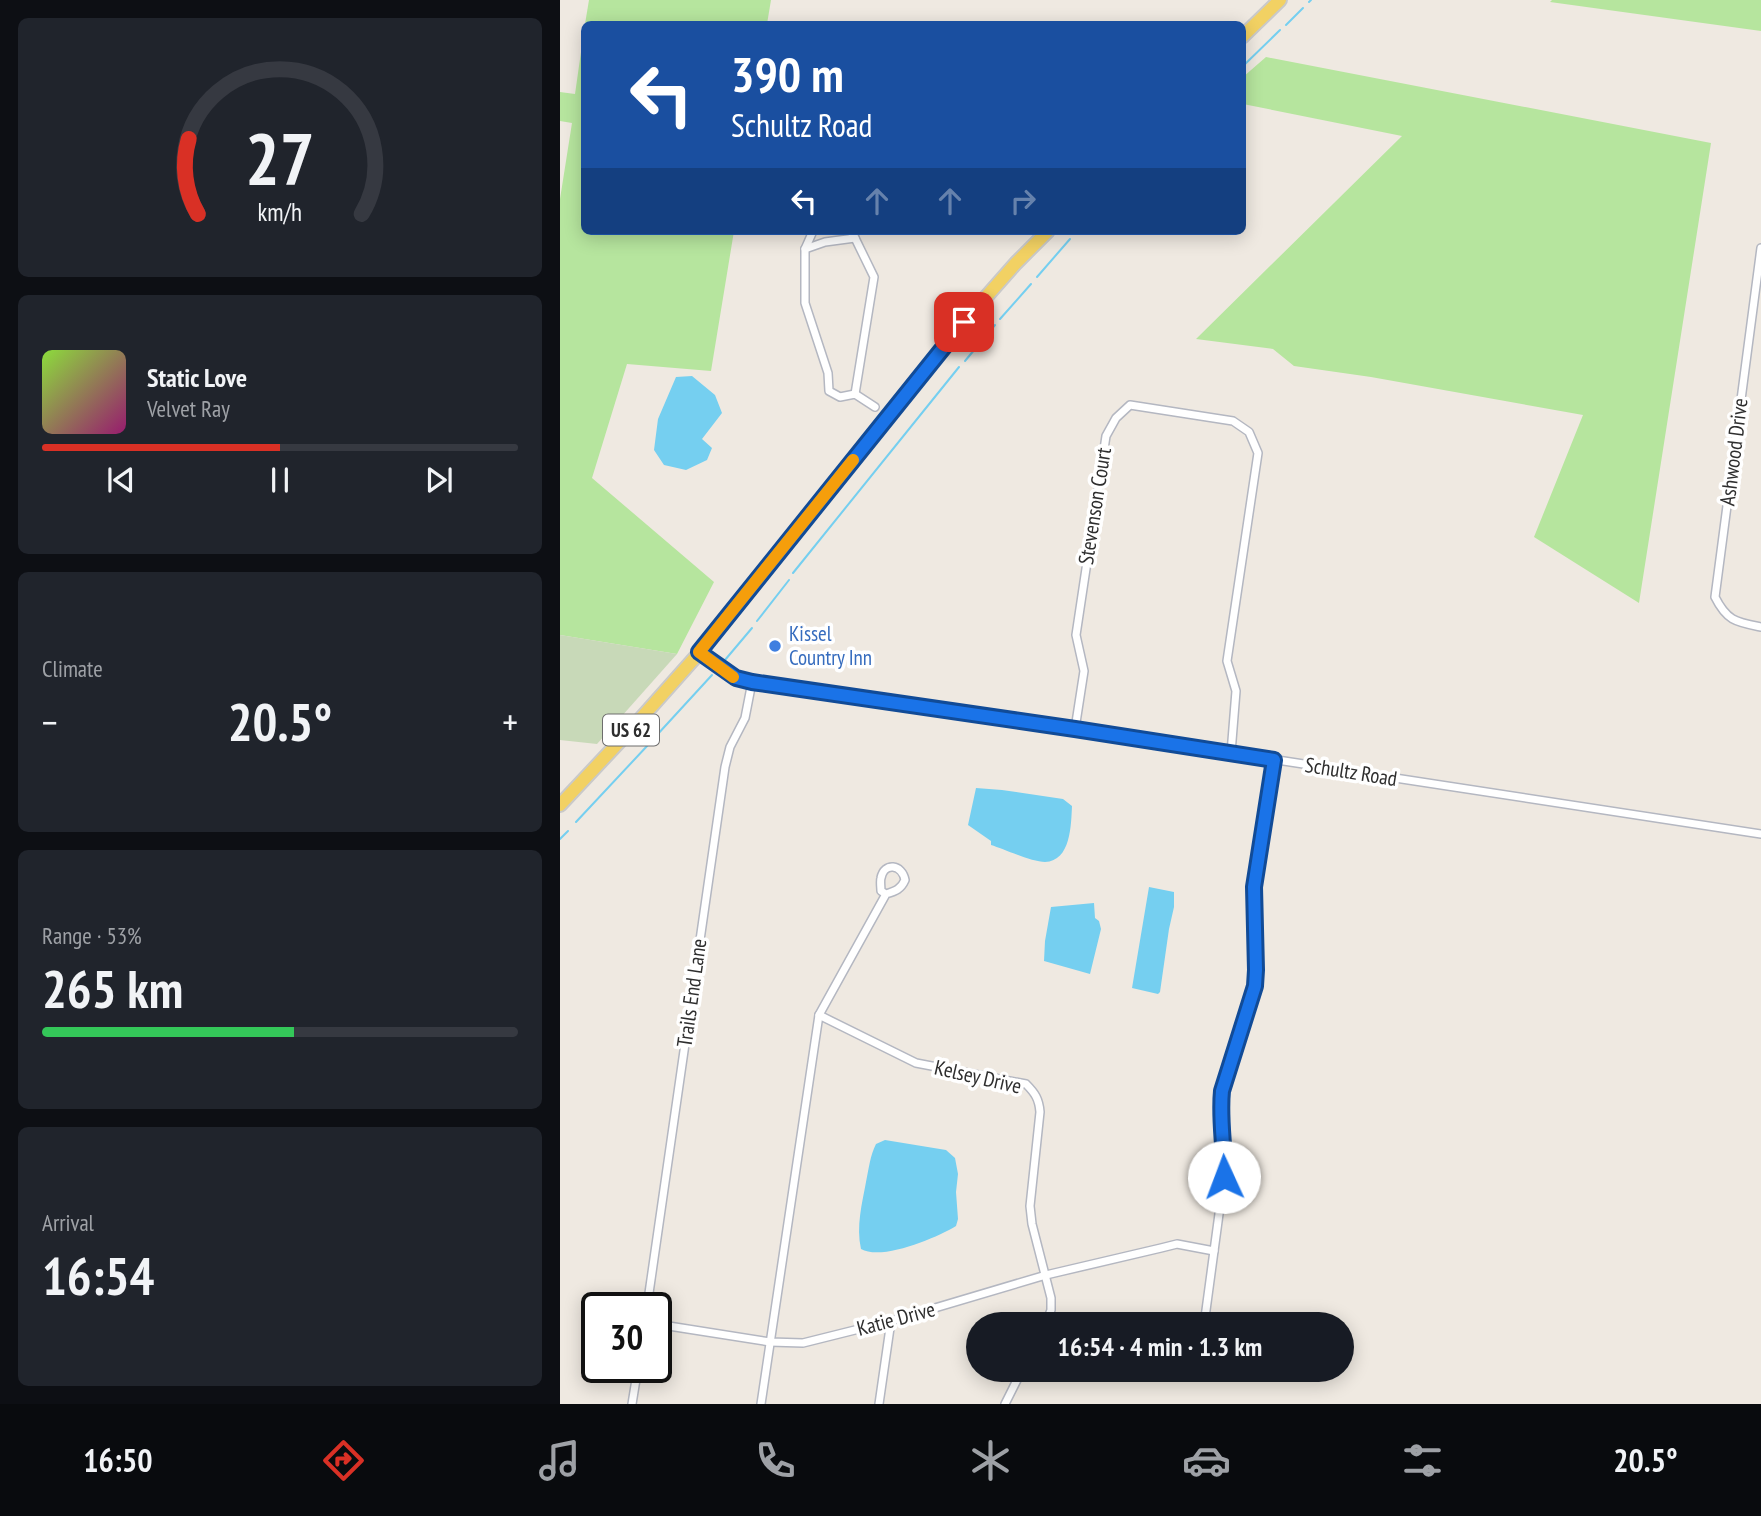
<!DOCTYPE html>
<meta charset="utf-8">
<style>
body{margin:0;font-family:"PT Sans Narrow",sans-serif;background:#20242c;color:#f1f3f6;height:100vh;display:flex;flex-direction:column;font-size:26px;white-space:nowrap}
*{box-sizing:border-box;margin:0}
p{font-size:23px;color:#9ea1a6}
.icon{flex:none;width:38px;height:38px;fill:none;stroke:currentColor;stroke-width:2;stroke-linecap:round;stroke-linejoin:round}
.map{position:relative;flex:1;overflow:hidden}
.side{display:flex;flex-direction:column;gap:18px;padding:18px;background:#0d0f14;width:560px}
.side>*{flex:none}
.hud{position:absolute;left:21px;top:21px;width:665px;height:214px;border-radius:10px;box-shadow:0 4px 18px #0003;background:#1a4fa0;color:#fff;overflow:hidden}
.speed{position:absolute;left:21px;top:1292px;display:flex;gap:14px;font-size:35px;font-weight:700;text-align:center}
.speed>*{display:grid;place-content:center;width:91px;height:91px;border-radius:50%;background:#171b24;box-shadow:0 4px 18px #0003;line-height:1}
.speed .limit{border:4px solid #111;border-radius:10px;background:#fff;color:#111}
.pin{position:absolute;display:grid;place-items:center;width:60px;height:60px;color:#fff;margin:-30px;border-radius:14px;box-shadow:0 4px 10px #0006}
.me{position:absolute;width:77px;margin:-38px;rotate:358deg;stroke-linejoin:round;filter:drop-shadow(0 0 5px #0008)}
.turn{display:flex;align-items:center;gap:24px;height:147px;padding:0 35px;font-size:32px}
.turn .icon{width:91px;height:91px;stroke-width:2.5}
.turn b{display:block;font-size:49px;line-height:60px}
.lanes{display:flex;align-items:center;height:66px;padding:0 35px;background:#0003;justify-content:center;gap:35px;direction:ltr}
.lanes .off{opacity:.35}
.big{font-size:52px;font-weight:700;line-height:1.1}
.side .tile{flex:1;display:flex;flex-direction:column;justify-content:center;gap:10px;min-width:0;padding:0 24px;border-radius:10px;background:#20242c}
.side .dial{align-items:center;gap:0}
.dial svg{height:182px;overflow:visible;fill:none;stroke:#363941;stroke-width:7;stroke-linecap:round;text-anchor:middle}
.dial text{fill:#f1f3f6;stroke:none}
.song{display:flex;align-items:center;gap:21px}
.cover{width:84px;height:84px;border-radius:10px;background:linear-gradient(135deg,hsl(90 70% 55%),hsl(320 70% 35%))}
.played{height:7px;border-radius:4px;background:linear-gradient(90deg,#d93025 50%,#363941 50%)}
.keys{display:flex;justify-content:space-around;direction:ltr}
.heat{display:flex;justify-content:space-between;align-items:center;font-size:38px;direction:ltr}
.charge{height:10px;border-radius:5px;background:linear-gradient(90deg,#34c759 53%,#363941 0)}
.trip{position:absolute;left:406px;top:1312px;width:388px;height:70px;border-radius:35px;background:#171b24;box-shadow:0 4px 18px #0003;font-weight:700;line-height:70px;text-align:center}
.tab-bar{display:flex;height:112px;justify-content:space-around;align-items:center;background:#090b0e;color:#9ea1a6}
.tab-bar .icon{width:49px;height:49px}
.tab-bar .on{color:#d93025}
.tab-bar b{font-size:32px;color:#f1f3f6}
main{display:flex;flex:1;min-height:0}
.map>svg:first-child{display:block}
</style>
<main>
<section class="side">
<div class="tile dial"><svg viewBox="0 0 100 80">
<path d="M14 69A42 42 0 1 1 86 69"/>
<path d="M14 69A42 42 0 0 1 10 36" stroke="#d93025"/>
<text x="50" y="56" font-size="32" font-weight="700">27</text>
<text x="50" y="72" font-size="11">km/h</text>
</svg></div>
<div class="tile">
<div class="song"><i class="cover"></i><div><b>Static Love</b><p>Velvet Ray</p></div></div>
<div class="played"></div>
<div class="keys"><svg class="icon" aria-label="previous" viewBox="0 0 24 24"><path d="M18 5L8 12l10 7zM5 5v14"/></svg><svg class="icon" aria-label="pause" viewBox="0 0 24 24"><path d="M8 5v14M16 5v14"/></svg><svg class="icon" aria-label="next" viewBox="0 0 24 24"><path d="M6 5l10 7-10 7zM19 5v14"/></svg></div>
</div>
<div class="tile"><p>Climate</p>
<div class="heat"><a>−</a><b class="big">20.5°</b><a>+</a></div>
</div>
<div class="tile"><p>Range · 53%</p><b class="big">265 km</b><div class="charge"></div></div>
<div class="tile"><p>Arrival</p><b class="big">16:54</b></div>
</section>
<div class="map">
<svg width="1201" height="1404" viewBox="0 0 1201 1404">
<rect width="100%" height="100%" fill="#efe9e1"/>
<g fill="#b6e59e">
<path d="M29,0H211L207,24H25Z"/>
<path d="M992,0H1201V31L990,2Z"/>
<path d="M24,31V231H174L151,371L67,364L32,478L154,582L117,654L0,635V199L12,123L0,121V92L15,94Z"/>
<path d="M706,57L1151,143L1079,603L974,537L1023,415L811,377L734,366L713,349L636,339L842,136L683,104V77Z"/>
</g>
<path fill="#c8d9b8" d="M0,635L117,654L37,744L0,740Z"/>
<g fill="#75cff0">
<path d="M132,376L155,395L162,413L142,439L152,448L147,460L126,470L104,465L94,450L98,419L116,377Z"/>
<path d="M416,788L442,790L503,799L512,806C511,825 511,861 485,862C472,862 444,849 431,845V841L408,825Z"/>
<path d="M589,887L614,892V907L609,929L600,992L598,994L572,988Z"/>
<path d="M534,903L535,918L539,921L541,929L530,974L484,961L485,941L491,907Z"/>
<path d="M325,1140L386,1150L395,1158L398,1174L396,1192L398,1219L396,1226C376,1238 322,1261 301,1249C296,1226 302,1204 306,1182C309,1168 310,1156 316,1144Z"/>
</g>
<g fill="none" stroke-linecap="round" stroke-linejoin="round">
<g stroke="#75cff0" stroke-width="2">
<path d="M749,2L751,0"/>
<path d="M726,25L743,8"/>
<path d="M682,67L720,30"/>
<path d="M516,233L519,231"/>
<path d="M477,277L510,239"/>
<path d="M440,319L471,284"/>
<path d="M405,361L435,325"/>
<path d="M233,573L399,367"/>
<path d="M197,621L229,580"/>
<path d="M165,660L192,628"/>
<path d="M96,736L152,675"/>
<path d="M16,822L88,745"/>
<path d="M0,839L8,831"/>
</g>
<defs>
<g id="minor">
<path d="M253,231L245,249V303L268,373L269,391L280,397L295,394L315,407"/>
<path d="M290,231L295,238L314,277L295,394"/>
<path d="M1201,248L1155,597C1167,621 1176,622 1201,627"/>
<path d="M245,249L265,242L295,238"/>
<path d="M140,652L176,678L192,682L515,729L1201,834"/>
<path d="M515,729L524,671L516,635L546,436L556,418L570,405L673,421L689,432L698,453L667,661L676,691L671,753"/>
<path d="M259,1015L356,1063L466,1084C475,1093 479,1099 480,1112L470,1206L472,1224L491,1298V1310L485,1325"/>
<path d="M87,1307L165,767L170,747L185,718L192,682"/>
<path d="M96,1324L210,1342L243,1343L331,1321L486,1275L601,1248L617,1244L654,1251"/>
<path d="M644,1325L664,1177C665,1148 659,1120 662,1091L695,986L696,970L694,887L714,760"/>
<path d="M72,1404L78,1367"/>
<path d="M201,1404L259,1015L326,894C336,891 341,889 345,880C342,864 324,862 321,878C320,881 321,888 321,891L326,894"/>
<path d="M319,1404L331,1321"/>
<path d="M445,1404L462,1370"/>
</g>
<g id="primary">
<path d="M682,37L720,0"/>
<path d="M0,805L75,725L140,652L404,322L456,263L488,231"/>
</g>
</defs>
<use href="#minor" stroke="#b4b7c1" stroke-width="10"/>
<use href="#primary" stroke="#c9c9c9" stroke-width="16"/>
<use href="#minor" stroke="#fff" stroke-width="7"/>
<use href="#primary" stroke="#f2d163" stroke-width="12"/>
</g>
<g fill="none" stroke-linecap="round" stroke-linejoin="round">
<defs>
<path id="route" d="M404,322L139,652L176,678L192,682L515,729L714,760L694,887L696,970L695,986L662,1091C659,1120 665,1148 664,1177"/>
</defs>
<use href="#route" stroke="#114b97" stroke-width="18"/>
<use href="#route" stroke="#1a73e8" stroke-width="12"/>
<path stroke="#f59e0b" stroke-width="12" d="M173,677L139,652L293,460"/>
</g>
<circle fill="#3f7fe0" stroke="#fff" stroke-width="2.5" cx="215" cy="646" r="7"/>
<g text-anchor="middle" stroke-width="7" stroke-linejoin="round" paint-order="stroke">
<rect fill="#fff" stroke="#6d6d6d" stroke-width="2" x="43" y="714.5" width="56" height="31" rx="5"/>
<g font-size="19" font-weight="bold" fill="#2e2e2e">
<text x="71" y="737">US 62</text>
</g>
<g font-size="21" fill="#2e2e2e" stroke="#fff">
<text transform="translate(1174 452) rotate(-83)" y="7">Ashwood Drive</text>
<text transform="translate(535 506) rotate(-81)" y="7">Stevenson Court</text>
<text transform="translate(791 772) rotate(9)" y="7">Schultz Road</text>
<text transform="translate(132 993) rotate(-82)" y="7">Trails End Lane</text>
<text transform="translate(418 1077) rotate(13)" y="7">Kelsey Drive</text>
<text transform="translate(336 1319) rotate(-15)" y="7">Katie Drive</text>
</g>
<g font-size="21" fill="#366cbe" stroke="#fff" text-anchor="start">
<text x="229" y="641">Kissel<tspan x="229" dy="24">Country Inn</tspan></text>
</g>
</g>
</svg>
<div class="speed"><div class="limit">30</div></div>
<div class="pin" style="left:404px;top:322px;background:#d93025"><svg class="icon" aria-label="arrive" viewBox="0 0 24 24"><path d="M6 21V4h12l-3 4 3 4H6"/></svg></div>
<svg class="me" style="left:664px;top:1177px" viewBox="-20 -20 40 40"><circle r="19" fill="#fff"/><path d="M0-13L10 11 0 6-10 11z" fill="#1a73e8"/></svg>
<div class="trip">16:54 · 4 min · 1.3 km</div>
<div class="hud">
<div class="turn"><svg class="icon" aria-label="left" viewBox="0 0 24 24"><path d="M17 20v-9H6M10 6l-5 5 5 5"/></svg><div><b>390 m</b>Schultz Road</div></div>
<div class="lanes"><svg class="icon" aria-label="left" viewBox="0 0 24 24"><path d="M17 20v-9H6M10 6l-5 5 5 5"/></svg><svg class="icon off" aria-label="ahead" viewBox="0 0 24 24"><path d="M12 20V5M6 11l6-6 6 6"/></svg><svg class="icon off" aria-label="ahead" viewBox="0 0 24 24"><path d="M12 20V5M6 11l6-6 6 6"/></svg><svg class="icon off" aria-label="right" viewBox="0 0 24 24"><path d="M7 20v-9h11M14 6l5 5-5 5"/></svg></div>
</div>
</div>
</main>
<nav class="tab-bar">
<b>16:50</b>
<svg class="icon on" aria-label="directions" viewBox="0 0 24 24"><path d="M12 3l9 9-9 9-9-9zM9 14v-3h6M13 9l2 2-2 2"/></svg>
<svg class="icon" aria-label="music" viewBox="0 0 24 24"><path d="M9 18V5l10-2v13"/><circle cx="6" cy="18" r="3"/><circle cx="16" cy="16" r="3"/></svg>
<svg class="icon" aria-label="phone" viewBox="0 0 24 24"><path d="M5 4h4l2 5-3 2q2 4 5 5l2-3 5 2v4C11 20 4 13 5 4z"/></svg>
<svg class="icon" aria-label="climate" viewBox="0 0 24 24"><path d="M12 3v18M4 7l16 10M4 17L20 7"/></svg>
<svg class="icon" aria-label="car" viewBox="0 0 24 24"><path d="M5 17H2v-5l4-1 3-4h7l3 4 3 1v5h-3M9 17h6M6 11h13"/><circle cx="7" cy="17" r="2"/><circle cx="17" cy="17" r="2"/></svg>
<svg class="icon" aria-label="filters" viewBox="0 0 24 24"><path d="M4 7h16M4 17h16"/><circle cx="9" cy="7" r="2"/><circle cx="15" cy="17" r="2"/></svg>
<b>20.5°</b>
</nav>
